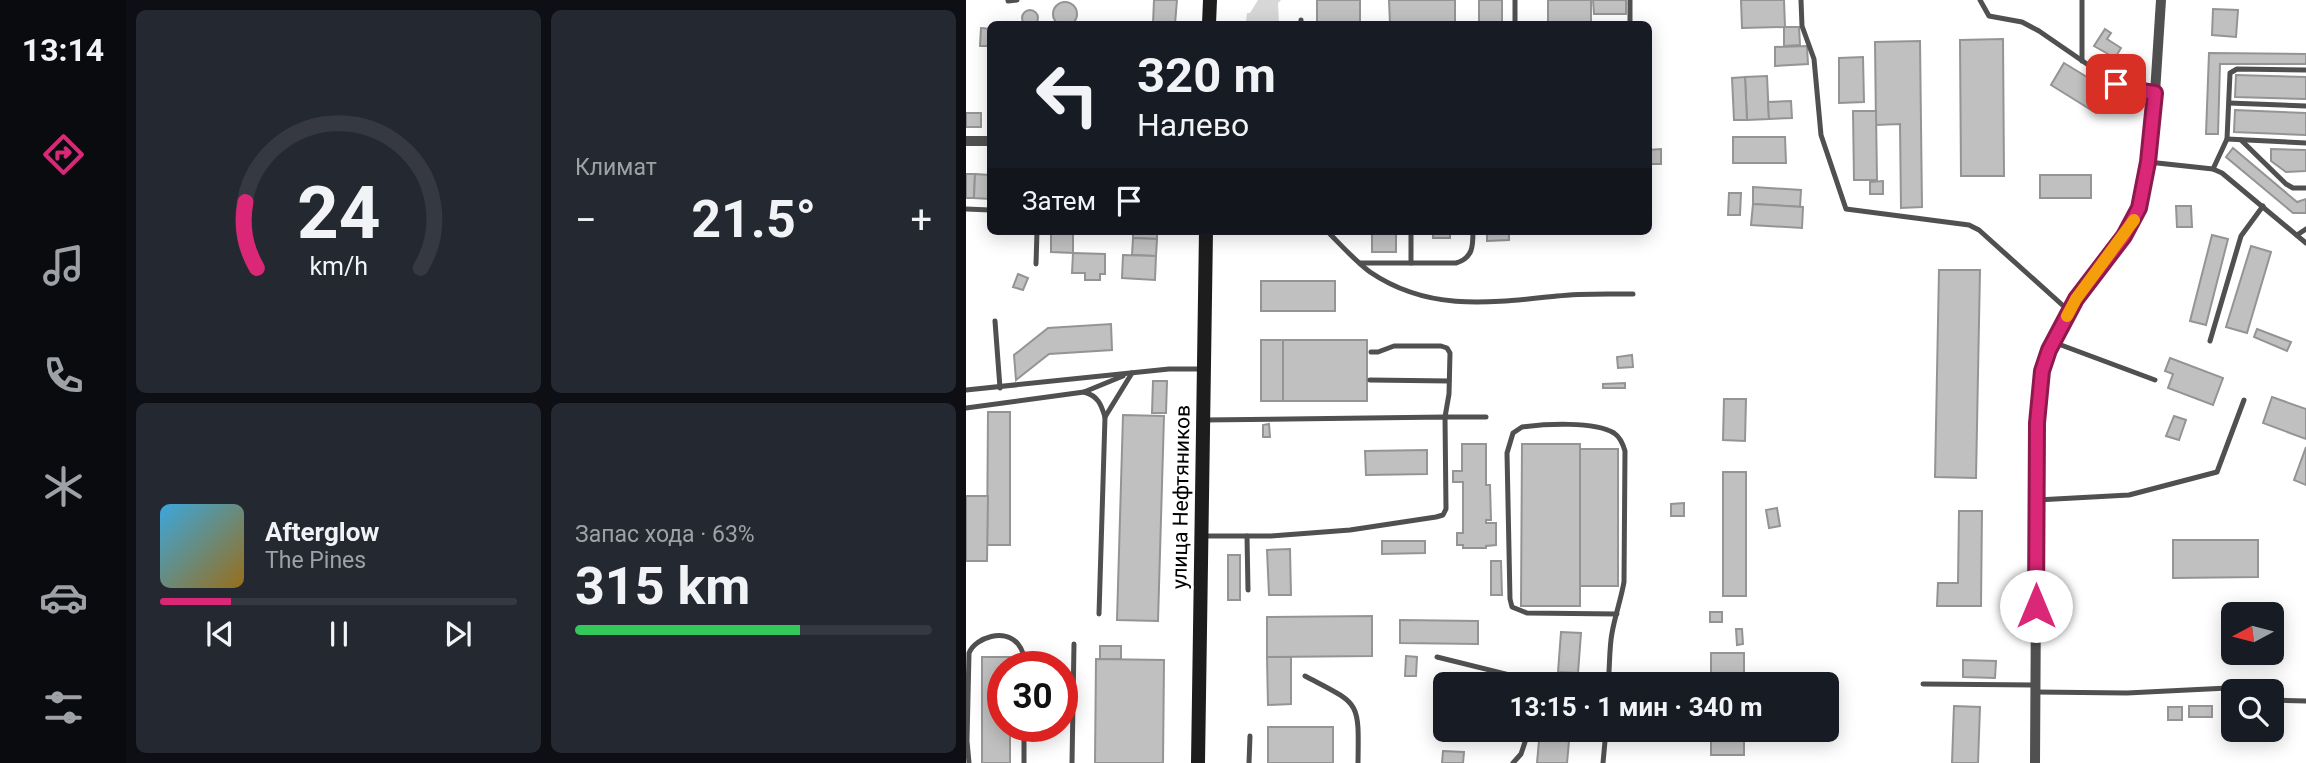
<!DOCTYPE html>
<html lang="ru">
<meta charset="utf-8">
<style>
body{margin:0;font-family:Roboto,sans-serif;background:#242831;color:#f1f3f6;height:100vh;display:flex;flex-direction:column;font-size:26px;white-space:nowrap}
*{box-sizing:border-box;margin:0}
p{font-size:23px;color:#9ea1a6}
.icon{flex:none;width:38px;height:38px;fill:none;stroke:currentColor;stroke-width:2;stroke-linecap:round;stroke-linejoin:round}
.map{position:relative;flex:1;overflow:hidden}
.sheet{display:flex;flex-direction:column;gap:10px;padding:10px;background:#0d0f14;width:840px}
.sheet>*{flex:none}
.guide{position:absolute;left:21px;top:21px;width:665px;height:214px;border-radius:10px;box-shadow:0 4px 18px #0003;background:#171b24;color:#f1f3f6;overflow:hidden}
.needle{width:46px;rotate:263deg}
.buttons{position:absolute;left:1255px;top:602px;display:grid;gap:14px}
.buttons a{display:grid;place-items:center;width:63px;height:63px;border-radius:10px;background:#171b24;box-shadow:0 4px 18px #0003;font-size:35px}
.speed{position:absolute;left:21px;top:651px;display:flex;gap:14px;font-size:35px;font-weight:700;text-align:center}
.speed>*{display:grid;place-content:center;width:91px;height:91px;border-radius:50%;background:#171b24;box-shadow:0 4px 18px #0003;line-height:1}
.speed .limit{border:10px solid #d22;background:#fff;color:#111}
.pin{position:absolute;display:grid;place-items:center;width:60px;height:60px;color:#fff;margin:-30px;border-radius:14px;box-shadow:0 4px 10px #0006}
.me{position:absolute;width:77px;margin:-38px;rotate:0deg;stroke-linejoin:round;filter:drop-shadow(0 0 5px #0008)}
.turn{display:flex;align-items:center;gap:24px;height:147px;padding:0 35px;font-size:32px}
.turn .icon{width:91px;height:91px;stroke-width:2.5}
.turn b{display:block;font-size:49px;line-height:60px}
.then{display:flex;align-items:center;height:66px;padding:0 35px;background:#0003;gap:14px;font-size:26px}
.big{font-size:52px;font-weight:700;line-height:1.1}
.sheet .tile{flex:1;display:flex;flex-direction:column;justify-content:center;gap:10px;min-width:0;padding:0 24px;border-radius:10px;background:#242831}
.sheet .dial{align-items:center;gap:0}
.dial svg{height:182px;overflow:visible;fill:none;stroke:#363941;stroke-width:7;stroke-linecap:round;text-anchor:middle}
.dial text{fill:#f1f3f6;stroke:none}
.song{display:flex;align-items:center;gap:21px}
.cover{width:84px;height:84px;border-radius:10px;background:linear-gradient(135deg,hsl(200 70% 55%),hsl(40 70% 35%))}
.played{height:7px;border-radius:4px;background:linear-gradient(90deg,#db2777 20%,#363941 20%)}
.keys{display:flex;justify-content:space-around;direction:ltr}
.heat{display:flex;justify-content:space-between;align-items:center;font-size:38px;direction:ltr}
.charge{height:10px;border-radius:5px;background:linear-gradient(90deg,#34c759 63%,#363941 0)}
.sheet .tiles{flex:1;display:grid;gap:10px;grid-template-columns:repeat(2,1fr)}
.trip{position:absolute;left:467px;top:672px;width:406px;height:70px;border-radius:10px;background:#171b24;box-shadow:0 4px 18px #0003;font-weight:700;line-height:70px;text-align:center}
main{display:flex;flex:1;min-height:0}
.menu{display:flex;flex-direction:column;width:126px;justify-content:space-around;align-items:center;background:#090b0e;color:#9ea1a6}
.menu .icon{width:49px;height:49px}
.menu .active{color:#db2777}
.menu b{font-size:32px;color:#f1f3f6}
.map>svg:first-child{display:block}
</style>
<main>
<nav class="menu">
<b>13:14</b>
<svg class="icon active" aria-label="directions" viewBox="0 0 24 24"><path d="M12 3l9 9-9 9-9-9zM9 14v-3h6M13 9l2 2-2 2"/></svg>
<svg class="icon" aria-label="music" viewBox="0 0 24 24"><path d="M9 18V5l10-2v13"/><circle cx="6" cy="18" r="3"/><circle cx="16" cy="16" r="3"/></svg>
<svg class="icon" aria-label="phone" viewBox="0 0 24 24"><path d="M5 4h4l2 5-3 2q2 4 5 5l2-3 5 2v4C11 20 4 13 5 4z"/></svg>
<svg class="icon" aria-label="climate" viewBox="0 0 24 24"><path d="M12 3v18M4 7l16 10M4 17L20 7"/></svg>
<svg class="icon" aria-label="car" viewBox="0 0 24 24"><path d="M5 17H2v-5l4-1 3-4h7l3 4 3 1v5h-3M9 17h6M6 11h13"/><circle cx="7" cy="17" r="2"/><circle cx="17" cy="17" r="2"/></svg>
<svg class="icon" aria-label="filters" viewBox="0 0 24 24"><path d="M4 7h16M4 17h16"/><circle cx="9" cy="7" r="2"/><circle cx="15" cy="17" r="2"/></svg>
</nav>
<section class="sheet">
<div class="tiles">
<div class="tile dial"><svg viewBox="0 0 100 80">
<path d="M14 69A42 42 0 1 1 86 69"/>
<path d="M14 69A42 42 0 0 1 9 40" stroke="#db2777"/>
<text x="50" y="56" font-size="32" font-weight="700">24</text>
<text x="50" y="72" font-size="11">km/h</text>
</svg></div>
<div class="tile"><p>Климат</p>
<div class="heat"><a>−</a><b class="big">21.5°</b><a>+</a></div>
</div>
<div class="tile">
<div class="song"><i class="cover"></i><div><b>Afterglow</b><p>The Pines</p></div></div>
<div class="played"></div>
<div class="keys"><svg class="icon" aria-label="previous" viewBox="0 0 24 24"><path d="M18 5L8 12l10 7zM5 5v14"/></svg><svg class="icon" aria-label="pause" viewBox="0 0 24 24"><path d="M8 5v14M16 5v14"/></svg><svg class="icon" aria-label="next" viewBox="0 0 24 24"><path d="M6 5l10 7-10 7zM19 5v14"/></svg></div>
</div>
<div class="tile"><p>Запас хода · 63%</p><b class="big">315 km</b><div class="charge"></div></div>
</div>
</section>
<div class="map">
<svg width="1340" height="763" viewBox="0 0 1340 763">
<rect width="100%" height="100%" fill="#fff"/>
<path fill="#d7d7d7" d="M292,0H315L312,3L313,24H274L277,21H280L281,13H284Z"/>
<g fill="#c0c0c0" stroke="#949494" stroke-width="2">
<path d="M188,0H211L209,24H187Z"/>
<rect x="351" y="0" width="43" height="24"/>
<path d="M423,0H489V24H424Z"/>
<rect x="513" y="0" width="23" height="24"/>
<rect x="582" y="0" width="43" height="24"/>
<path d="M627,0H660V14H628Z"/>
<path d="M775,0H818L819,27L776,28Z"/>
<circle cx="99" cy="14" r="12"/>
<path d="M1247,9L1272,10L1270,37L1246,35Z"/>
<circle cx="64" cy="18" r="8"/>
<path d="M818,27H833L834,45L818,46Z"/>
<path d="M15,28L24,29V46H14Z"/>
<path d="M1139,29L1145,33L1141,39L1155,48L1149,58L1128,46Z"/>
<path d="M1037,39L1038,176H995L994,40Z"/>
<path d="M954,41L956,207L935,208L934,124L910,125L909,42Z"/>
<path d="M841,46L842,64L809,66V47Z"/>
<path d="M1243,53L1340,54V64H1254L1252,134H1240Z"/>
<path d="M897,57L898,102L873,103V58Z"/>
<path d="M1098,63L1144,91L1130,113L1085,85Z"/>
<path d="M1270,75L1340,77V99L1269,97Z"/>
<path d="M801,76L803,119L781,120L779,77Z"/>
<path d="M779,77L781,120H768L766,78Z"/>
<path d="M825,101L826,118L803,119L802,102Z"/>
<path d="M1269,110L1340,113V135L1268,132Z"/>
<path d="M887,111H910L911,180H888Z"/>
<rect x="0" y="113" width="15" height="14"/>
<path d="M767,137H819L820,163H767Z"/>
<path d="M1267,148L1331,202L1340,199V213H1327L1260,157Z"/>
<path d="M695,149V164H682V150Z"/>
<path d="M1305,149L1340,150V171L1320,172L1305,161Z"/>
<path d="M0,174H9L8,198H0Z"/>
<path d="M9,174L24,175V199L8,198Z"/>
<rect x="1074" y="175" width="51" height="23"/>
<path d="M917,181V194H904V182Z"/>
<path d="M787,187L835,190L834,207L787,204Z"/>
<path d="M763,193H775L774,215H762Z"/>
<path d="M787,204L837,207L836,228L785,225Z"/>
<path d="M1210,206H1225L1226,227H1211Z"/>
<path d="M85,231H107V253L85,252Z"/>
<path d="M167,231H191V239L167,238Z"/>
<rect x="406" y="231" width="24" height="21"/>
<rect x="467" y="231" width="17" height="7"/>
<path d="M521,231H543V240L521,241Z"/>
<path d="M1246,235L1262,239L1240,325L1224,321Z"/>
<path d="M167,238L191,239L190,256L166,255Z"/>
<path d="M1285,246L1305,252L1281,333L1260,327Z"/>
<path d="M107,253L139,254V274H134V280H119V273H106Z"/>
<path d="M157,255L190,256L189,280L156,278Z"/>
<path d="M973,270H1014L1010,478L969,477Z"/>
<path d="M52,274L62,278L57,290L47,287Z"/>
<rect x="295" y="281" width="74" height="30"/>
<path d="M145,324L146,350L83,354L50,380L48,355L82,328Z"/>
<path d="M1291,329L1325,342L1321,351L1288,337Z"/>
<rect x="295" y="340" width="22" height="61"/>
<rect x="317" y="340" width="84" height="61"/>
<path d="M666,355L667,367L652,368L651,357Z"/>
<path d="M1204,358L1257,378L1247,405L1202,388L1207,374L1199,371Z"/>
<path d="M187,381H201L200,413H186Z"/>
<path d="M659,383V388H637V384Z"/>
<path d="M1306,397L1340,409V439L1297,423Z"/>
<path d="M758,399H780L779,441L757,440Z"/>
<path d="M22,412H44V545H21Z"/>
<path d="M157,415L198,416L192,621L151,620Z"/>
<path d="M1208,416L1220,420L1213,440L1200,436Z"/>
<path d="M303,424L304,437H297V425Z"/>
<path d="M496,444H520V485H524L525,520H520V523H530V545L520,546V548H497V545H491V533H497V482H487V471H496Z"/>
<path d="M556,444H614V606H555Z"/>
<path d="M1340,447V485L1328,480Z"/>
<rect x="614" y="449" width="38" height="137"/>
<path d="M461,450V474L400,475L399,451Z"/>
<rect x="757" y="472" width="23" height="124"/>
<path d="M0,496H22L21,561H0Z"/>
<path d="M718,503V516H705V504Z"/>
<path d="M811,508L814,526L803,528L800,510Z"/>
<path d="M993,511H1016L1015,606H971L972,583H992Z"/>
<path d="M1207,540H1292V577L1207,578Z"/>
<path d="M416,541H459V553L416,554Z"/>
<path d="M324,549L325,595H303L301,550Z"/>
<rect x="262" y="555" width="12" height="45"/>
<path d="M525,561H535L536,595H525Z"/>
<rect x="744" y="612" width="12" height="10"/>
<path d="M406,616V656L301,657V617Z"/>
<path d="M434,620L512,621V644L434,643Z"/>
<path d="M770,629H776L777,644L771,645Z"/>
<path d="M595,632L615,633L612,673L592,672Z"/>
<rect x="134" y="646" width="21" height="13"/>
<rect x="745" y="653" width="33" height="31"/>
<path d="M440,656L451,657L450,676H439Z"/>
<path d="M16,657H44V667H37V726H44V763H16Z"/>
<path d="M301,657H325V704L302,705Z"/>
<path d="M130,659L198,660L197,763H129Z"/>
<path d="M997,660L1030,661L1029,678L997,677Z"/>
<path d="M988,706L1014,707L1012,763H986Z"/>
<rect x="1223" y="706" width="23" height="11"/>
<rect x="1202" y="707" width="14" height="13"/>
<rect x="302" y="727" width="65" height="36"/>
<path d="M574,730H604L601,763H571Z"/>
<rect x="745" y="730" width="33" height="25"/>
<path d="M477,751L498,752L497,763H476Z"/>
</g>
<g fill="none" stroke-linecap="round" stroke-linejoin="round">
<g stroke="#505050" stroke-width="5">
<path d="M835,0L836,26L848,59L855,135L880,209L1003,225L1013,230L1103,311"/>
<path d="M1014,0L1023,16L1056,22L1073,31L1150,84L1189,93"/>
<path d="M42,1L51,0"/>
<path d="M335,20V24"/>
<path d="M549,24V0"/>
<path d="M664,24V0"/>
<path d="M1116,61V0"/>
<path d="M1263,103L1340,106"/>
<path d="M1261,139L1340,143"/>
<path d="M1275,140L1320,184L1327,188H1340"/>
<path d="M1182,162L1247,169L1256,173L1340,243"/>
<path d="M1247,169L1261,139L1264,73L1271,69L1340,70"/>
<path d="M0,209L24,210"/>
<path d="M361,231C375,245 388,260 404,272C463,312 524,303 591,296C616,293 642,294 667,294"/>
<path d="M445,231V263"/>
<path d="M1331,235L1340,229"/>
<path d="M394,263H490C507,258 507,246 507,231"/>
<path d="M70,264L71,231"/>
<path d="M29,321L34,388"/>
<path d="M1244,341L1275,236L1297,206"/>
<path d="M1087,342L1189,380"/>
<path d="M405,352H412L428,346H475L481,348L484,353L483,394L479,417H520"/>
<path d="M404,380L483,381"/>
<path d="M0,390L203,369H235"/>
<path d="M118,392L157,376"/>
<path d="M0,408L118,392C132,396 135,404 139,417L133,614"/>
<path d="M139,417L166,373"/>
<path d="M238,420L479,417L480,509L477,515L470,517L384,530L305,536H238"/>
<path d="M1071,500L1163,495L1251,472L1278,400"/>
<path d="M281,536L282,590"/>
<path d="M471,657L568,681V684"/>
<path d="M339,676C394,705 393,699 392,763"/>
<path d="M568,681L587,684"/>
<path d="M642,684C644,667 643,649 646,633C649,616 655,599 658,582L659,451C657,444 654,437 648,433C628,421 579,424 556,427L547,433L541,453L544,599L546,607L561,613L651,614"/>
<path d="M957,684L1069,685"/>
<path d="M1070,692L1161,693L1262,688L1278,691"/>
<path d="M1306,700L1340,701"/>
<path d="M3,763L1,741L3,653C10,637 39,628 52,644C57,650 59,659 59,667"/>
<path d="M58,763V726"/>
<path d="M106,763L108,644"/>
<path d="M283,763L284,736"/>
<path d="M547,763L555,754L563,730"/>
<path d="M637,763L640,730"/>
</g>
<g stroke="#505050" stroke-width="10">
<path d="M0,141H24"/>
<path d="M1069,763L1071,423L1076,371L1083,350L1110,299L1167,222L1178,190L1189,93L1195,0"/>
</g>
<g stroke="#1d1d1d" stroke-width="14">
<path d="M243,24L244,0"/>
<path d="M232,763L240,231"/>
</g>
</g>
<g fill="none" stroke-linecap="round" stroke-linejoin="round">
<defs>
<path id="route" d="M1070,606L1071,423L1076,371L1083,350L1110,299L1158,236L1173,208L1182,162L1189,93L1162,89L1150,84"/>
</defs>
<use href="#route" stroke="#8e194d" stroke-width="18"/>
<use href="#route" stroke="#db2777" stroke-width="12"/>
<path stroke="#f59e0b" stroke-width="12" d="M1101,316L1110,299L1168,220"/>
</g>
<g text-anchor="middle" stroke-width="5" stroke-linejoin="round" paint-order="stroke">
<g font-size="21" fill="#000" stroke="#fff">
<text transform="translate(215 497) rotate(-89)" y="7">улица Нефтяников</text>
</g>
</g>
</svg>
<div class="buttons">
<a><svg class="needle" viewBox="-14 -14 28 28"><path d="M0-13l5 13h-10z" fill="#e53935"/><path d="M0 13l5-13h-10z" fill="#9ea1a6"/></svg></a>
<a><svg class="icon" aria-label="search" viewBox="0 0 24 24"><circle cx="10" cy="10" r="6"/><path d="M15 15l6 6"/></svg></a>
</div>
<div class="speed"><div class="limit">30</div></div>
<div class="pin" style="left:1150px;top:84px;background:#d93025"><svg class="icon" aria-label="arrive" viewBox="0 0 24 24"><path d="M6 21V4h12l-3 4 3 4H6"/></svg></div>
<svg class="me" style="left:1070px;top:606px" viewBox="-20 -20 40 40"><circle r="19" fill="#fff"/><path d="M0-13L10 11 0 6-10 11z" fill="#db2777"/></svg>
<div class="trip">13:15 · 1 мин · 340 m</div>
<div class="guide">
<div class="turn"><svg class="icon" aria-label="left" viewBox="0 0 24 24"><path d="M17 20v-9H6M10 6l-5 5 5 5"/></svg><div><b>320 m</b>Налево</div></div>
<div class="then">Затем<svg class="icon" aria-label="arrive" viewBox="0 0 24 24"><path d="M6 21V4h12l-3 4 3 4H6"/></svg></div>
</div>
</div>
</main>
